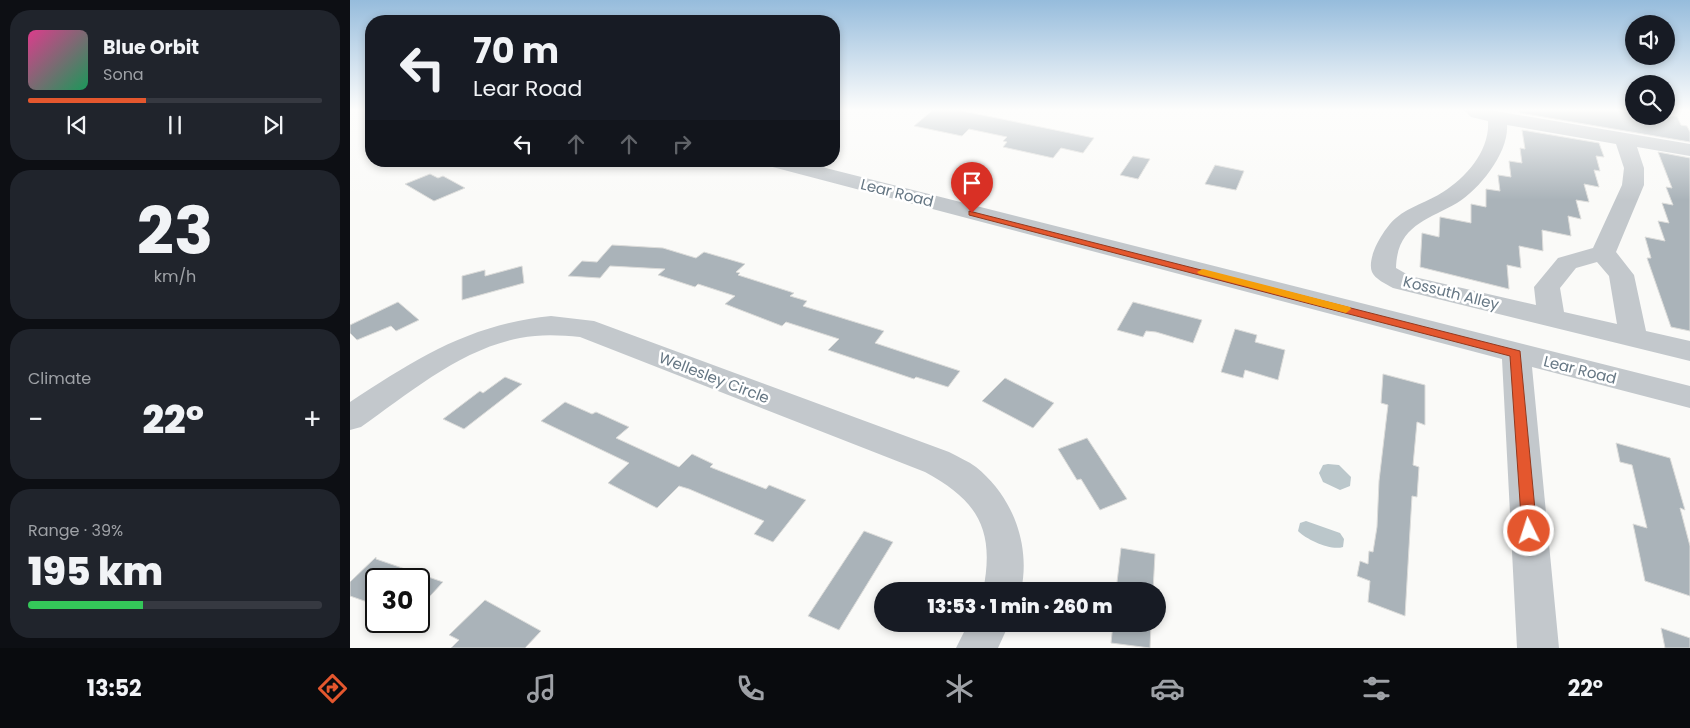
<!DOCTYPE html>
<meta charset="utf-8">
<style>
body{margin:0;font-family:Poppins,sans-serif;background:#20242c;color:#f1f3f6;height:100vh;display:flex;flex-direction:column;font-size:19px;white-space:nowrap}
*{box-sizing:border-box;margin:0}
p{font-size:16px;color:#9ea1a6}
.icon{flex:none;width:28px;height:28px;fill:none;stroke:currentColor;stroke-width:2;stroke-linecap:round;stroke-linejoin:round}
.map{position:relative;flex:1;overflow:hidden}
.drawer{display:flex;flex-direction:column;gap:10px;padding:10px;background:#0d0f14;width:350px}
.drawer>*{flex:none}
.top-card{position:absolute;left:15px;top:15px;width:475px;height:152px;border-radius:20px;box-shadow:0 2px 8px #0003;background:#171b24;color:#f1f3f6;overflow:hidden}
.fabs{position:absolute;left:1275px;top:15px;display:grid;gap:10px}
.fabs a{display:grid;place-items:center;width:50px;height:50px;border-radius:50%;background:#171b24;box-shadow:0 2px 8px #0003;font-size:25px}
.speed{position:absolute;left:15px;top:568px;display:flex;gap:10px;font-size:25px;font-weight:700;text-align:center}
.speed>*{display:grid;place-content:center;width:65px;height:65px;border-radius:50%;background:#171b24;box-shadow:0 2px 8px #0003;line-height:1}
.speed .limit{border:2px solid #111;border-radius:8px;background:#fff;color:#111}
.pin{position:absolute;display:grid;place-items:center;width:42px;height:42px;color:#fff;margin:-51px -21px;border-radius:50% 50% 50% 0;rotate:-45deg;box-shadow:0 0 5px #0007}
.pin .icon{rotate:45deg}
.me{position:absolute;width:55px;margin:-28px;rotate:356deg;stroke-linejoin:round;filter:drop-shadow(0 0 4px #0008)}
.turn{display:flex;align-items:center;gap:18px;height:105px;padding:0 25px;font-size:22px}
.turn .icon{width:65px;height:65px;stroke-width:2.5}
.turn b{display:block;font-size:35px;line-height:42px}
.lanes{display:flex;align-items:center;height:48px;padding:0 25px;background:#0003;justify-content:center;gap:25px;direction:ltr}
.lanes .off{opacity:.35}
.big{font-size:38px;font-weight:800;line-height:1.1}
.drawer .card{flex:1;display:flex;flex-direction:column;justify-content:center;gap:8px;min-width:0;padding:0 18px;border-radius:20px;background:#20242c}
.drawer .dial{align-items:center;gap:0}
.dial b{font-size:65px;line-height:1}
.song{display:flex;align-items:center;gap:15px}
.cover{width:60px;height:60px;border-radius:8px;background:linear-gradient(135deg,hsl(330 70% 55%),hsl(150 70% 35%))}
.played{height:5px;border-radius:2px;background:linear-gradient(90deg,#e4572e 40%,#363941 40%)}
.keys{display:flex;justify-content:space-around;direction:ltr}
.heat{display:flex;justify-content:space-between;align-items:center;font-size:28px;direction:ltr}
.charge{height:8px;border-radius:4px;background:linear-gradient(90deg,#34c759 39%,#363941 0)}
.trip{position:absolute;left:524px;top:582px;width:292px;height:50px;border-radius:25px;background:#171b24;box-shadow:0 2px 8px #0003;font-weight:800;line-height:50px;text-align:center}
.tabs{display:flex;height:80px;justify-content:space-around;align-items:center;background:#090b0e;color:#9ea1a6}
.tabs .icon{width:35px;height:35px}
.tabs .active{color:#e4572e}
.tabs b{font-size:22px;color:#f1f3f6}
main{display:flex;flex:1;min-height:0}
.map>svg:first-child{display:block}
</style>
<main>
<section class="drawer">
<div class="card">
<div class="song"><i class="cover"></i><div><b>Blue Orbit</b><p>Sona</p></div></div>
<div class="played"></div>
<div class="keys"><svg class="icon" aria-label="previous" viewBox="0 0 24 24"><path d="M18 5L8 12l10 7zM5 5v14"/></svg><svg class="icon" aria-label="pause" viewBox="0 0 24 24"><path d="M8 5v14M16 5v14"/></svg><svg class="icon" aria-label="next" viewBox="0 0 24 24"><path d="M6 5l10 7-10 7zM19 5v14"/></svg></div>
</div>
<div class="card dial"><b>23</b><p>km/h</p></div>
<div class="card"><p>Climate</p>
<div class="heat"><a>−</a><b class="big">22°</b><a>+</a></div>
</div>
<div class="card"><p>Range · 39%</p><b class="big">195 km</b><div class="charge"></div></div>
</section>
<div class="map">
<svg width="1340" height="648" viewBox="0 0 1340 648">
<rect width="100%" height="100%" fill="#fafaf8"/>
<g fill="#bbc7cb">
<path d="M978,464L989,465L1001,477L1000,486L990,490L973,482L969,473L973,465Z"/>
<path d="M956,521L990,533L994,539L993,547C981,551 957,540 948,531L950,523Z"/>
</g>
<g fill="#aab3b9" stroke="#dcdcda">
<path d="M584,109H603L744,138L733,153L711,148L703,158L653,147L657,142L653,141L657,137L619,129L612,136L564,126Z"/>
<path d="M1169,109H1284V116H1327L1331,125L1337,126L1340,132V142L1170,113Z"/>
<path d="M1172,130L1249,143L1254,157L1246,156L1250,171L1244,170L1249,187L1234,184L1239,202L1226,200L1231,219L1218,216L1221,236L1192,230L1193,251L1169,246L1171,268L1157,265L1159,289L1070,267L1072,233L1089,237L1090,217L1121,223V204L1136,207V189L1150,191L1148,175L1161,177L1159,161L1172,163L1170,148L1175,149Z"/>
<path d="M1308,152L1340,158V331L1321,327L1297,258H1301L1295,237L1315,241L1308,221L1319,223L1312,203L1323,205L1316,187L1322,188Z"/>
<path d="M783,156L800,159L788,179L770,175Z"/>
<path d="M865,165L894,171L886,190L855,184Z"/>
<path d="M80,174L88,178L93,176L115,188L84,201L55,184Z"/>
<path d="M262,245L313,248L346,258L354,252L395,264L386,272L390,273L388,275L444,293L440,296L457,301L453,306L534,331L525,343L610,371L598,387L566,377L564,379L478,350L489,339L436,322L432,326L375,304L385,296L348,284L345,287L308,275L315,269L260,266L250,278L218,276L232,261L247,262Z"/>
<path d="M172,266L174,283L112,300V276L135,270V276Z"/>
<path d="M48,302L69,320L46,331L41,326L7,340L0,333V325Z"/>
<path d="M783,302L852,320L843,343L806,332L796,331L793,337L767,330Z"/>
<path d="M885,329L907,335L905,342L935,350L928,380L895,370L893,378L871,372Z"/>
<path d="M1033,374L1075,385V425L1067,422L1063,465L1069,467L1067,497L1062,496L1055,616L1018,602L1020,581L1007,576L1010,561L1018,564L1019,551L1023,552L1027,527L1029,481L1038,405L1031,403Z"/>
<path d="M155,377L172,384L114,429L93,419L130,391L133,393Z"/>
<path d="M655,378L704,403L683,428L632,401Z"/>
<path d="M215,402L242,414L246,412L279,427L266,438L329,467L342,454L363,464L360,467L416,489L419,485L456,500L423,542L404,534L414,521L339,489L329,486L307,508L258,483L279,463L191,421Z"/>
<path d="M737,438L777,499L750,510L731,479L727,480L708,449Z"/>
<path d="M1266,443L1320,458L1335,510L1330,508L1340,546V596L1295,581L1283,524L1297,528L1282,465L1270,462Z"/>
<path d="M514,531L543,542L489,630L458,616Z"/>
<path d="M771,548L805,554L803,591H766Z"/>
<path d="M26,557V559L93,582L69,608V579H26V605L0,596V582Z"/>
<path d="M135,600L191,631L175,648H101L109,640L99,635Z"/>
<path d="M763,624H801L800,648L761,643Z"/>
<path d="M1311,628L1340,638V648H1315Z"/>
</g>
<g fill="none" stroke-linecap="round" stroke-linejoin="round">
<g fill="#c3c8cc" fill-rule="evenodd">
<path d="M1113,109H1134L1340,144V156L1287,147L1294,168V185L1266,252L1284,275L1296,331L1340,341V361L1043,288C1036,284 1025,279 1022,272C1016,257 1035,227 1046,218C1060,206 1078,202 1093,192C1117,177 1140,150 1138,121L1121,117ZM1157,125L1266,144L1274,168L1272,185L1243,248L1208,258L1184,287L1186,305L1060,276L1046,268C1047,225 1078,220 1107,203C1130,189 1159,152 1157,125ZM1247,262L1259,276L1267,324L1214,312L1210,288L1226,268Z"/>
<path d="M412,161H448L1340,386V408L1182,367L1209,648H1167L1152,359L415,165Z"/>
<path d="M201,316L244,321L599,452C608,457 618,461 626,467C663,497 681,545 671,591H633C645,531 629,501 575,472L230,337C210,335 190,334 170,338C111,349 59,393 11,427L0,430V402C67,358 120,324 201,316Z"/>
<path d="M618,624H659L648,648H606Z"/>
</g>
</g>
<linearGradient id="sky" x2="0" y2="1"><stop stop-color="#96bcdc"/><stop offset="0.55" stop-color="#fdfdfc"/><stop offset="1" stop-color="#fdfdfc" stop-opacity="0"/></linearGradient>
<rect width="1340" height="200" fill="url(#sky)"/>
<path fill="#e4572e" stroke="#94391e" d="M619,211L1170,351L1187,531L1184,536L1179,538L1174,536L1172,531L1160,356L619,215Z"/>
<path fill="#f59e0b" d="M853,269L1000,307L1001,309L996,313L849,274L847,272Z"/>
<g text-anchor="middle" stroke-width="5" stroke-linejoin="round" paint-order="stroke">
<g font-size="15" fill="#657683" stroke="#fff">
<text transform="translate(547 193) rotate(14)" y="5">Lear Road</text>
<text transform="translate(1101 293) rotate(14)" y="5">Kossuth Alley</text>
<text transform="translate(1230 370) rotate(14)" y="5">Lear Road</text>
<text transform="translate(364 378) rotate(21)" y="5">Wellesley Circle</text>
</g>
</g>
</svg>
<div class="fabs">
<a><svg class="icon" aria-label="sound" viewBox="0 0 24 24"><path d="M4 9h4l5-4v14l-5-4H4zM17 9q2 3 0 6"/></svg></a>
<a><svg class="icon" aria-label="search" viewBox="0 0 24 24"><circle cx="10" cy="10" r="6"/><path d="M15 15l6 6"/></svg></a>
</div>
<div class="speed"><div class="limit">30</div></div>
<div class="pin" style="left:622px;top:213px;background:#d93025"><svg class="icon" aria-label="arrive" viewBox="0 0 24 24"><path d="M6 21V4h12l-3 4 3 4H6"/></svg></div>
<svg class="me" style="left:1179px;top:531px" viewBox="-20 -20 40 40"><circle r="17" fill="#e4572e" stroke="#fff" stroke-width="3"/><path d="M0-11L8 9 0 5-8 9z" fill="#fff"/></svg>
<div class="trip">13:53 · 1 min · 260 m</div>
<div class="top-card">
<div class="turn"><svg class="icon" aria-label="left" viewBox="0 0 24 24"><path d="M17 20v-9H6M10 6l-5 5 5 5"/></svg><div><b>70 m</b>Lear Road</div></div>
<div class="lanes"><svg class="icon" aria-label="left" viewBox="0 0 24 24"><path d="M17 20v-9H6M10 6l-5 5 5 5"/></svg><svg class="icon off" aria-label="ahead" viewBox="0 0 24 24"><path d="M12 20V5M6 11l6-6 6 6"/></svg><svg class="icon off" aria-label="ahead" viewBox="0 0 24 24"><path d="M12 20V5M6 11l6-6 6 6"/></svg><svg class="icon off" aria-label="right" viewBox="0 0 24 24"><path d="M7 20v-9h11M14 6l5 5-5 5"/></svg></div>
</div>
</div>
</main>
<nav class="tabs">
<b>13:52</b>
<svg class="icon active" aria-label="directions" viewBox="0 0 24 24"><path d="M12 3l9 9-9 9-9-9zM9 14v-3h6M13 9l2 2-2 2"/></svg>
<svg class="icon" aria-label="music" viewBox="0 0 24 24"><path d="M9 18V5l10-2v13"/><circle cx="6" cy="18" r="3"/><circle cx="16" cy="16" r="3"/></svg>
<svg class="icon" aria-label="phone" viewBox="0 0 24 24"><path d="M5 4h4l2 5-3 2q2 4 5 5l2-3 5 2v4C11 20 4 13 5 4z"/></svg>
<svg class="icon" aria-label="climate" viewBox="0 0 24 24"><path d="M12 3v18M4 7l16 10M4 17L20 7"/></svg>
<svg class="icon" aria-label="car" viewBox="0 0 24 24"><path d="M5 17H2v-5l4-1 3-4h7l3 4 3 1v5h-3M9 17h6M6 11h13"/><circle cx="7" cy="17" r="2"/><circle cx="17" cy="17" r="2"/></svg>
<svg class="icon" aria-label="filters" viewBox="0 0 24 24"><path d="M4 7h16M4 17h16"/><circle cx="9" cy="7" r="2"/><circle cx="15" cy="17" r="2"/></svg>
<b>22°</b>
</nav>
